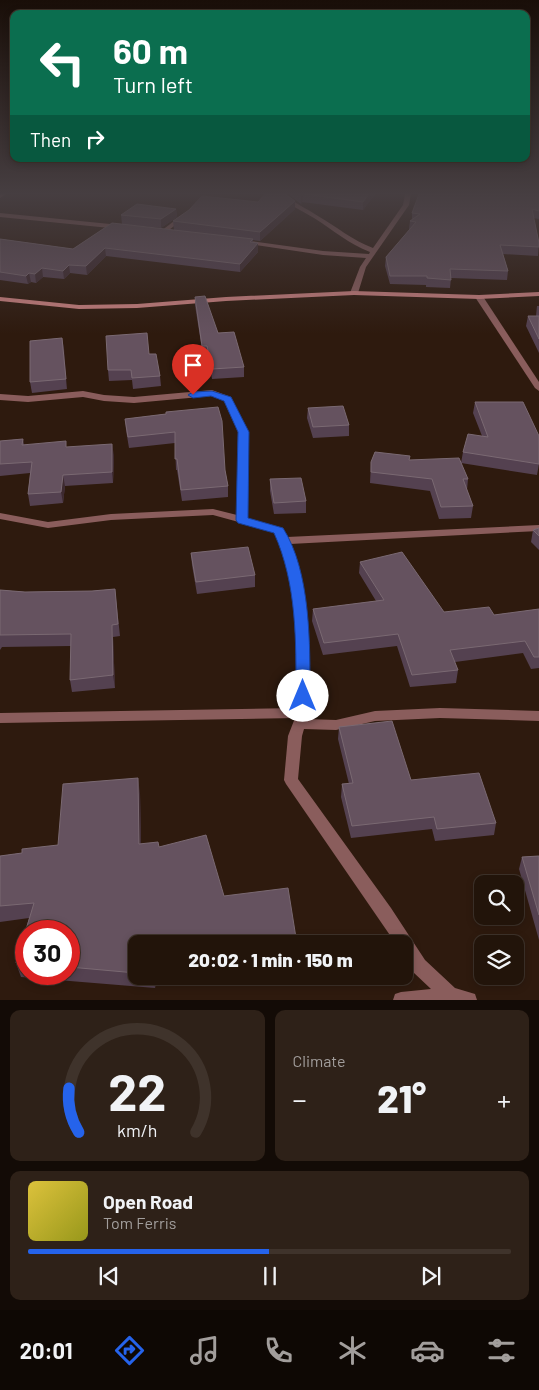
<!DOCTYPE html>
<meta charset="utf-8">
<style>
body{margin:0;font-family:Barlow,sans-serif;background:#2e2118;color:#f1f3f6;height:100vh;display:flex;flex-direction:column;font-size:19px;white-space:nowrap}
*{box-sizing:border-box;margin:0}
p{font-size:16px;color:#a29e9c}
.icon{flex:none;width:28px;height:28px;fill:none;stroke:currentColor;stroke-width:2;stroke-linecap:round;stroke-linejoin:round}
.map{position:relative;height:1000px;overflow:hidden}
.panel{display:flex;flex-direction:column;gap:10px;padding:10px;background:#130b06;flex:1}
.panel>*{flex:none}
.guide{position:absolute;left:10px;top:10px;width:520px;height:152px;border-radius:10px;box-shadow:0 2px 8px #0003,0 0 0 1px #3f332b;background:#0b6e4f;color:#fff;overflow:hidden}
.tools{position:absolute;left:474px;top:875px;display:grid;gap:10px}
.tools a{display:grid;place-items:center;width:50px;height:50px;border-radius:10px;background:#22140a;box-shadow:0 2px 8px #0003,0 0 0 1px #3f332b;font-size:25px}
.speed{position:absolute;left:15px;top:920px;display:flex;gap:10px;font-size:25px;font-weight:700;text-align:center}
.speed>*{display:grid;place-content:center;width:65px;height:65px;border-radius:50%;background:#22140a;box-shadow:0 2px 8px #0003,0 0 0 1px #3f332b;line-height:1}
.speed .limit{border:8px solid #d22;background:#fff;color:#111}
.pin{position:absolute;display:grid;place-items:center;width:42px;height:42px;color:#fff;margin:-51px -21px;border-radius:50% 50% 50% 0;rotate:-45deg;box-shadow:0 0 5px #0007}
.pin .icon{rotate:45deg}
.me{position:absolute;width:55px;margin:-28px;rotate:0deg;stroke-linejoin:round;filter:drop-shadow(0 0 4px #0008)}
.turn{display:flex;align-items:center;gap:18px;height:105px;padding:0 20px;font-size:22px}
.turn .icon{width:65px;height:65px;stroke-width:2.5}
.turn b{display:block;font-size:35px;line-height:42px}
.then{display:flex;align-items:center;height:48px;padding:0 20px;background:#0003;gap:10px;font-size:19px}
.big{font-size:38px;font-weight:800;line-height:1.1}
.panel .widget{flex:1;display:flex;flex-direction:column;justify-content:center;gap:8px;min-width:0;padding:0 18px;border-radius:10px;background:#2e2118}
.panel .dial{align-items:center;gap:0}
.dial svg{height:130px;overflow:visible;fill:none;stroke:#3f332b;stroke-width:7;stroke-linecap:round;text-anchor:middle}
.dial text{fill:#f1f3f6;stroke:none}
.song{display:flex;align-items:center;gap:15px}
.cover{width:60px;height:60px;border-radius:8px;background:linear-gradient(135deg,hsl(50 70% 55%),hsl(60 70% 35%))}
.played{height:5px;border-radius:2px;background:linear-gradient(90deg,#2563eb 50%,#3f332b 50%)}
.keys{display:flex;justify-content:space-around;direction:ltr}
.heat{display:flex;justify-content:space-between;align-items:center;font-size:28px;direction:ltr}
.panel .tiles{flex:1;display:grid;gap:10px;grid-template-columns:1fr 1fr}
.widget:last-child{grid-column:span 2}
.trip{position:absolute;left:128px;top:935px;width:285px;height:50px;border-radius:10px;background:#22140a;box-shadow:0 2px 8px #0003,0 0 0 1px #3f332b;font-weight:800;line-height:50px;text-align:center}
.tab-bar{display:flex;height:80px;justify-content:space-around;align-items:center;background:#0e0804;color:#a29e9c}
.tab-bar .icon{width:35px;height:35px}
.tab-bar .active{color:#2563eb}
.tab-bar b{font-size:22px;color:#f1f3f6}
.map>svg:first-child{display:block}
</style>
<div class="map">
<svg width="539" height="1000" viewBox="0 0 539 1000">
<rect width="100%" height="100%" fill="#2e1a0e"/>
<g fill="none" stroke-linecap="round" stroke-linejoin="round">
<g fill="#8a5d5c" fill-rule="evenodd">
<path d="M279,194H285C295,204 306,208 318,216C337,227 352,240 373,248L403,205L405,194H411L409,205L366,267L358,293L354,295L350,293L360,267L366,258L323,255L242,243V241L244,240L323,251L369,254L370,252C349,244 333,230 314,218C301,210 289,206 279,194Z"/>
<path d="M0,213L120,225L123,227L120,229L0,217Z"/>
<path d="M182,215L187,216L165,233H161V231Z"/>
<path d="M476,295H482L539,382V391L535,388L475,297Z"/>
<path d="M212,390L231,397L248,432L247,518L283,528L287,537L539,525V531L290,544C312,593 309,660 309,713L307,719L336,720L375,711L440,708L539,711V721L440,718L375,721L336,730L304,729L302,736L298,779L391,908L425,960L455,988L475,994L477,1000H393L395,994L401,992L431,989L413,972L404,957V944H396L286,784L284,780L288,736L295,718L0,723V713L297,708C297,648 298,588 275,532L213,515L111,520L48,528L0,519V513L48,522L111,514L213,509L237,515L238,432L224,401L211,396L134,403L104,401L83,397L28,402L0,400V394L28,396L83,391L104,395L134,397Z"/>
</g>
<g fill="#c77f7e" fill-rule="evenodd">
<path d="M0,194H6L0,198Z"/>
<path d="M354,291L479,295L539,292V296L479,299L354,295L226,301L137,308L79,309L0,301V297L79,305L137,304L226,297Z"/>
</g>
</g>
<g fill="#544150" fill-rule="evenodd">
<path d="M288,194H375L363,210L302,202L301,204Z"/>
<path d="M539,194V219L533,218L539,243L538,256L503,254L508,271L507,280L451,278L450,288L426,287V285L390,284L385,266L386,257L410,229H409L410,221L412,220V213Z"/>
<path d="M176,209L177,217L161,228L128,225L174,230L173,221L295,209L260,241L253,240V243L258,252L240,272L106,256L87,275L70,273L64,279L43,277L36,283L31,282L28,284L0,280V239L73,249L122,224L121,215Z"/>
<path d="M195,297L218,333L244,367V377L212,379L208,355L203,356L195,305Z"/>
<path d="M537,306H539V353L526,326L528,316H536Z"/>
<path d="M62,338L67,389L32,393L30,382Z"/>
<path d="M149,354L160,376L161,386L133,389L132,380L109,381L108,370Z"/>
<path d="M475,402L539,436V464L537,475L461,463L463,452L482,436L473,413Z"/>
<path d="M308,408L349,425V436L313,438L307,418Z"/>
<path d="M166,414L225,470L228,486V497L182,501L177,470H176L175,443L129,448L126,430L125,419Z"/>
<path d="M23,439L24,445L67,447L114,455L113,483L65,486L63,503L30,506L28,494L30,473L0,476V441Z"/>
<path d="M409,460L468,479L467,490L473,506L471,518L439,519L430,491L370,483L371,462Z"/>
<path d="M270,479L306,501V513L274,514L270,491Z"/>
<path d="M539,528V550L531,542L533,530Z"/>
<path d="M191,553L255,575V587L197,594L192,565Z"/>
<path d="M360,562L444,612L494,615L539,609V668L531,669L523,653L455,662L458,670L456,683L410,687L397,646L323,655L312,621L313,609L376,601L359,573Z"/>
<path d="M115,589L120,636L113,637L115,688L72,692L70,680L71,646L2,647L0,650V590L25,592L92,591Z"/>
<path d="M339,727L411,780L496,823L494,835L435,841L432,829L351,838L341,797L342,784H349L338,739Z"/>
<path d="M140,793L141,844L136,944V976H202L156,983L155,988L21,977L16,963L29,918L0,922V856L22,853L58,845ZM26,931H69V974H26Z"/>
<path d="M539,856V940L519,869L522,857Z"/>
</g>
<g fill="#3e2a30">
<path d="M303,194L302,202L301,204V195Z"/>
<path d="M369,194H375L363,210V202Z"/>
<path d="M295,201V209L260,241V232Z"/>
<path d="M176,209L177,217L161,228V219Z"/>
<path d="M258,243V252L240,272V264Z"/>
<path d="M105,248L106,256L87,275L86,266Z"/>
<path d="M69,265L70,273L64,279L63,271Z"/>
<path d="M42,268L43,277L36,283L35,274Z"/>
<path d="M29,273L31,282L28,284L26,276Z"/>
<path d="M62,338L64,348L67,389L66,379Z"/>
<path d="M112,444L114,455L113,483L112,472Z"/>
<path d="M63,475L65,486L63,503L61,492Z"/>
<path d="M112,625L113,637L115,688L113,675Z"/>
<path d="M138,778L140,793L141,859L139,844Z"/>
<path d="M154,976H155L156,983L155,988Z"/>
</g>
<g fill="#65525f" stroke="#7a6972">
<path d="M265,194H285L295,201L260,232L173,221L189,210L202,196L258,202Z"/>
<path d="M304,194H369L363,202Z"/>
<path d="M419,194H539V211L532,209L539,243V247L500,245L508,271L450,269L451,280L427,278V276H390L386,257L416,222L410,221L420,214L412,213Z"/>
<path d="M137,204L176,209L161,219L121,215Z"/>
<path d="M112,223L253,239L250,242L258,243L240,264L105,248L86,266L69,265L63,271L42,268L35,274L29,273L26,276L0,272V239L73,249Z"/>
<path d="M205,296L218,333L234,332L244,367L212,369L207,346H202L195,297Z"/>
<path d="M528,316H539V339Z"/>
<path d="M147,333L149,354H156L160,376L132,378L131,370H108L106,336Z"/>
<path d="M62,338L66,379L30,382V341Z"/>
<path d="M475,402H523L539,436V464L463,452L468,434L488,437Z"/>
<path d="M343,406L349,425L313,427L308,408Z"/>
<path d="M218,407L222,421L225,470L228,486L181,490L177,459H175V432L128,437L125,419L166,414V412Z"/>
<path d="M23,439L22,445L66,441V447L112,444V472L63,475L61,492L28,494L32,462L0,464V441Z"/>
<path d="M375,452L410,456L409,460L459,458L468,479H463L473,506L441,507L432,479L371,472V462Z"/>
<path d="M301,478L306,501L274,503L270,479Z"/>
<path d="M539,528V536L533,530Z"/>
<path d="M248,547L255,575L196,582L191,553Z"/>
<path d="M402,552L444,612L489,607L494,615L539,609V657H534L525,641L450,650L458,670L412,675L398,634L324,643L313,609L384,600L360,562Z"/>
<path d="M115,589L118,624L112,625L113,675L70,680L71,634L0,635V590L25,592L92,591Z"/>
<path d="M392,721L411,780L479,773L496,823L437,829L434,817L352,826L342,784L353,783L339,727Z"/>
<path d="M138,778L139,844L158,842L159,847L206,835L224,896L288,888L297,944H136V973L69,967V931H26V964L16,963L34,903L0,906V856L22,853V849L58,845L63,784Z"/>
<path d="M539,856V915L522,857Z"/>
</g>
<linearGradient id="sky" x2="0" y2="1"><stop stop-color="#190e08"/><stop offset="0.58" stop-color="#463e41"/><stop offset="1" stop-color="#463e41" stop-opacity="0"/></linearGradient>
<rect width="539" height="334" fill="url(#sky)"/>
<path fill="#2563eb" stroke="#184099" d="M212,391L231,397L249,432L248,518L283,528C311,572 310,645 310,696L308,700L303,702L298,700L296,696C296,641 297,584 274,533L238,523L236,520L238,432L224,401L211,396L193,398L188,395L193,392Z"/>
</svg>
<div class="tools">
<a><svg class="icon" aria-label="search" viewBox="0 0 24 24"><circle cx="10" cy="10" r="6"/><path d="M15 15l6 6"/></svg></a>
<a><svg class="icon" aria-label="layers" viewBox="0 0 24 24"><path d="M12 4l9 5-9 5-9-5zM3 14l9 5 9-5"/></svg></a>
</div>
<div class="speed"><div class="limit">30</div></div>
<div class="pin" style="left:193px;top:395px;background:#d93025"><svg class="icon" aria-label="arrive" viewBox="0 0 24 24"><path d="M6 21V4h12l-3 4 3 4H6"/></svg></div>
<svg class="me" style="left:303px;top:696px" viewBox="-20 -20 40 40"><circle r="19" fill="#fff"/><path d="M0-13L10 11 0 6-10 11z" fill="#2563eb"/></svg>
<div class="trip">20:02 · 1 min · 150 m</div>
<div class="guide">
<div class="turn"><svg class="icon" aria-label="left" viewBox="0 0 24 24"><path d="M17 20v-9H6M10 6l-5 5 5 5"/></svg><div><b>60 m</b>Turn left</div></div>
<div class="then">Then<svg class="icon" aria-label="right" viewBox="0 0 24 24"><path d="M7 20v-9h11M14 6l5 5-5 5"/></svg></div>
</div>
</div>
<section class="panel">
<div class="tiles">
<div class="widget dial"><svg viewBox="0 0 100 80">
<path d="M14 69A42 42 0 1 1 86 69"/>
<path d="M14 69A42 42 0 0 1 8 42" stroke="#2563eb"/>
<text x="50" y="56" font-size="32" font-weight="700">22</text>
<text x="50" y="72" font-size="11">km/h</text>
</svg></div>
<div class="widget"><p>Climate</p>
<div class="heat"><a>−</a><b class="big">21°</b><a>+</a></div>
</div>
<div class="widget">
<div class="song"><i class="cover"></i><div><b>Open Road</b><p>Tom Ferris</p></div></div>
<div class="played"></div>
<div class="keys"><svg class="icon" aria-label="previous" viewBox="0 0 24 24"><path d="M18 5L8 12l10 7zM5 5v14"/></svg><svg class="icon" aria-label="pause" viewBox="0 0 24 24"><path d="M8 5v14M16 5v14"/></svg><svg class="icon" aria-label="next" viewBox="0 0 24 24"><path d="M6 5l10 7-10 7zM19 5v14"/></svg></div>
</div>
</div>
</section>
<nav class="tab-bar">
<b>20:01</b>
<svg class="icon active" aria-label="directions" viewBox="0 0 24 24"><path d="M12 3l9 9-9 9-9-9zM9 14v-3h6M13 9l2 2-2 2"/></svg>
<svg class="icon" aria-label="music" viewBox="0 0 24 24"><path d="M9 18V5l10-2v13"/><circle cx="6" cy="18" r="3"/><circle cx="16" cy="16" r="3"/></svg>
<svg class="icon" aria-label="phone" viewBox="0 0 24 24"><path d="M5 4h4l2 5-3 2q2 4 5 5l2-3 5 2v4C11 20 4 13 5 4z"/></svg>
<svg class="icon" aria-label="climate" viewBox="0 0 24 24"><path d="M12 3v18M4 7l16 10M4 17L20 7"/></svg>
<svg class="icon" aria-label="car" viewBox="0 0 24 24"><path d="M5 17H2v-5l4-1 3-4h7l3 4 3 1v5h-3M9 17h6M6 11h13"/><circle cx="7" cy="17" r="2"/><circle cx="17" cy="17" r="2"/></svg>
<svg class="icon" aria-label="filters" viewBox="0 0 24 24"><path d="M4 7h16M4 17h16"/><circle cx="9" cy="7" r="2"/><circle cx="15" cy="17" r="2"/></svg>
</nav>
